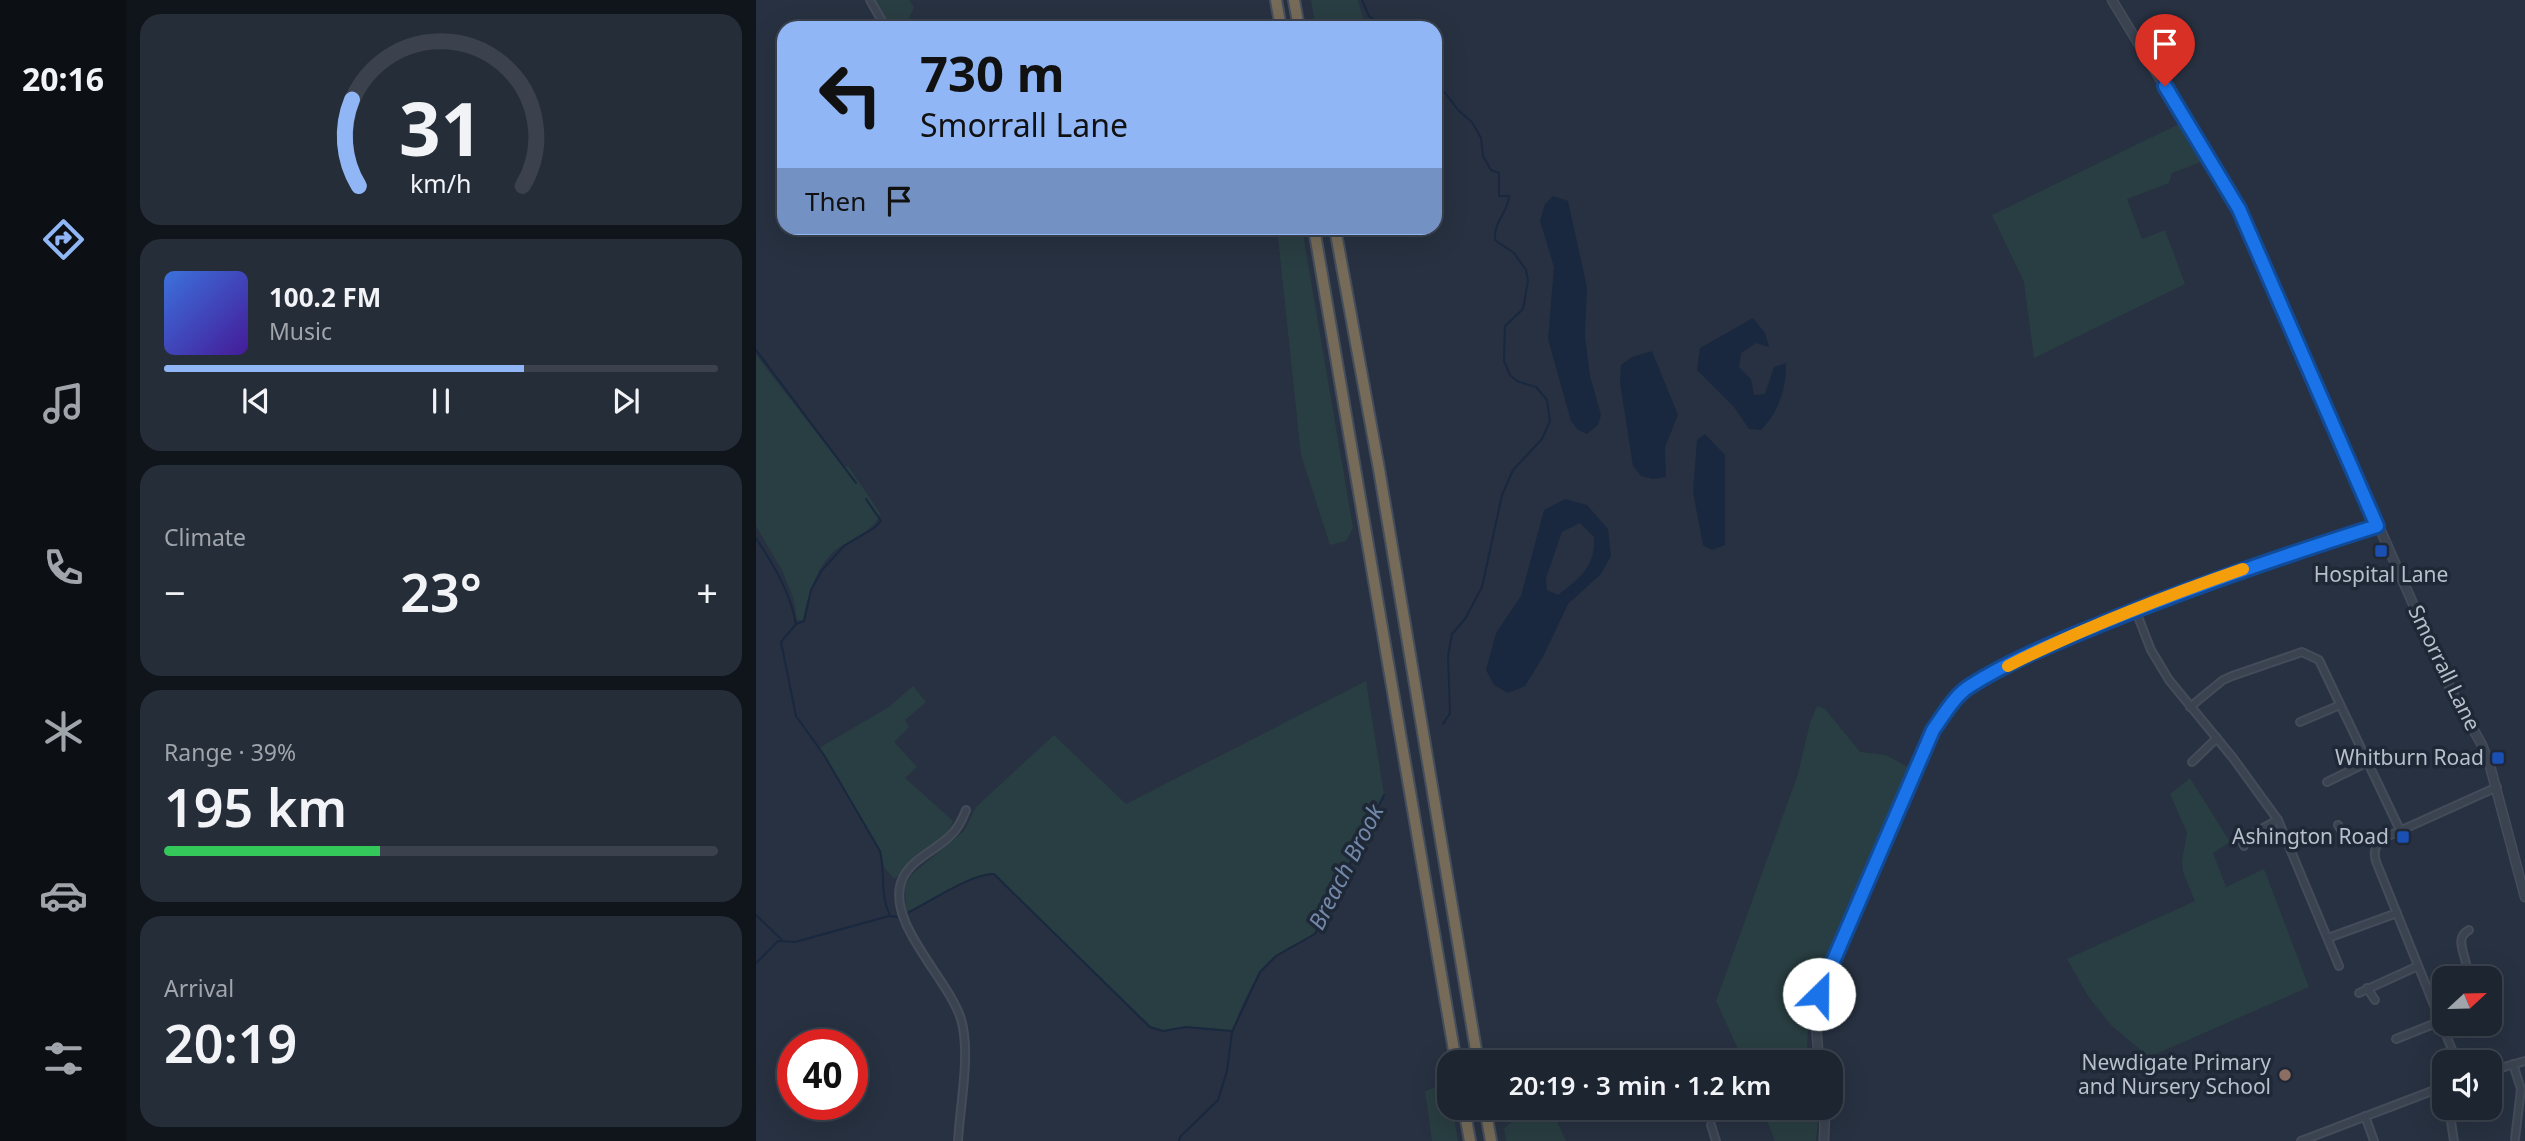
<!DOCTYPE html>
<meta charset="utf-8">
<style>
body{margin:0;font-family:"Noto Sans",sans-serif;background:#252d39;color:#f1f3f6;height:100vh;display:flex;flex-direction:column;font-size:26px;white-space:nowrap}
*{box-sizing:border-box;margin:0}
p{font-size:23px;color:#a0a5ab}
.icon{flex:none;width:38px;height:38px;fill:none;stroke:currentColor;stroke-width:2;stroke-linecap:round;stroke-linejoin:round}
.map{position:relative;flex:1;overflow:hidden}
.details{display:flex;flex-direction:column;gap:14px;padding:14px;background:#10141b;width:630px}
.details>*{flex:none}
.banner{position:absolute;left:21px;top:21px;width:665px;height:214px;border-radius:21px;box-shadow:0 7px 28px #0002,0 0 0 2px #3b424d;background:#91b6f6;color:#111;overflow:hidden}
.needle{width:46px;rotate:68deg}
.fabs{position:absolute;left:1676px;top:966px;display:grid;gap:14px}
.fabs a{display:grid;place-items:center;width:70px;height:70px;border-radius:14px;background:#1d2531;box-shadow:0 7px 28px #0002,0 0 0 2px #3b424d;font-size:35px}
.speed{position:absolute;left:21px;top:1029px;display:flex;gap:14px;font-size:35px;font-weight:700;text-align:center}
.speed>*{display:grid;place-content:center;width:91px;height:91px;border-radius:50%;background:#1d2531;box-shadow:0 7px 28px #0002,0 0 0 2px #3b424d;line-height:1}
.speed .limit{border:10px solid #d22;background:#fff;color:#111}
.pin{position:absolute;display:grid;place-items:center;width:60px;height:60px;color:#fff;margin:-72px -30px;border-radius:50% 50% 50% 0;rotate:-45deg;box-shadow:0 0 7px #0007}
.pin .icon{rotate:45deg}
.me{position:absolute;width:77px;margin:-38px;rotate:23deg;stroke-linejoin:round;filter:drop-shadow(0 0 5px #0008)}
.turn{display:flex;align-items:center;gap:24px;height:147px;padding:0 28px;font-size:32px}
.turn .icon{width:91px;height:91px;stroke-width:2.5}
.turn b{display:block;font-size:49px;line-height:60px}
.then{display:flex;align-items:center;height:66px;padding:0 28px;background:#0003;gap:14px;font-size:26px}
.big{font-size:52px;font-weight:600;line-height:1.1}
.details .widget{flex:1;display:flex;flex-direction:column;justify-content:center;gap:10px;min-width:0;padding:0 24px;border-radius:21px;background:#252d39}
.details .dial{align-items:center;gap:0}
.dial svg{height:182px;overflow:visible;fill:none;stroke:#3b424d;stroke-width:7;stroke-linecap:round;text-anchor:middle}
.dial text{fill:#f1f3f6;stroke:none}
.song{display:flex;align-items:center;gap:21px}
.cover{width:84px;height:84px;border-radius:10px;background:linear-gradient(135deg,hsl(220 70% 55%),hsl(260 70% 35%))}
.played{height:7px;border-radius:4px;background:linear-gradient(90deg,#91b6f6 65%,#3b424d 65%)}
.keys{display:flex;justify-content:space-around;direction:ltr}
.heat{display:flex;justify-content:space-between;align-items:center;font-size:38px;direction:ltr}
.charge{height:10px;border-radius:5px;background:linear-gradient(90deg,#34c759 39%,#3b424d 0)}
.trip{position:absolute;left:681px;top:1050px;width:406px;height:70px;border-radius:21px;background:#1d2531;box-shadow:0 7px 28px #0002,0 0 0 2px #3b424d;font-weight:600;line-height:70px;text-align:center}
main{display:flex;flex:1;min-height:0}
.tab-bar{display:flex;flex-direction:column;width:126px;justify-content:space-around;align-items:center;background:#0c0f14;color:#a0a5ab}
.tab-bar .icon{width:49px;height:49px}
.tab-bar .on{color:#91b6f6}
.tab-bar b{font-size:32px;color:#f1f3f6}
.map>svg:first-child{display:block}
</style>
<main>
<nav class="tab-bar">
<b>20:16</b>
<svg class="icon on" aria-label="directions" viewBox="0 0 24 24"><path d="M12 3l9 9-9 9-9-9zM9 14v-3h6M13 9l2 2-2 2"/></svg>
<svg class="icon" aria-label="music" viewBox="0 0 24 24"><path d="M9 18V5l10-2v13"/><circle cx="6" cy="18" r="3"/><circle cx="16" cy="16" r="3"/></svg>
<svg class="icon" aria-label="phone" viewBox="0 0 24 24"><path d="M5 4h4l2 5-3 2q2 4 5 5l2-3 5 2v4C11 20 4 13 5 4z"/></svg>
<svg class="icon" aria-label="climate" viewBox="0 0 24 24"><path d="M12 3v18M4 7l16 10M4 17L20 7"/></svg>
<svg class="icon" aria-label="car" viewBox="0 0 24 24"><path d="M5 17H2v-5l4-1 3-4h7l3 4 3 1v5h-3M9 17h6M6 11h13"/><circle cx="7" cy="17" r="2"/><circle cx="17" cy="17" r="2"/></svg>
<svg class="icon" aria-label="filters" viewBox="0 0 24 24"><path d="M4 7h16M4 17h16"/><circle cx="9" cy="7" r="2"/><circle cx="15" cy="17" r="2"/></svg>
</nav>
<section class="details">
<div class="widget dial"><svg viewBox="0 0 100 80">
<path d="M14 69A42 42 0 1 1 86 69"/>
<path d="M14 69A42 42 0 0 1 11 31" stroke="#91b6f6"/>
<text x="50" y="56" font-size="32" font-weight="700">31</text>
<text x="50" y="72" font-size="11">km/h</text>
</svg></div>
<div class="widget">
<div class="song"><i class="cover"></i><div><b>100.2 FM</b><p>Music</p></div></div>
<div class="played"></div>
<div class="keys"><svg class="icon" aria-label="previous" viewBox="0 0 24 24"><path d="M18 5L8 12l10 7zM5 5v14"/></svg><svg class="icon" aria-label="pause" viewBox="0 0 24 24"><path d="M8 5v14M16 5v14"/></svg><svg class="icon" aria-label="next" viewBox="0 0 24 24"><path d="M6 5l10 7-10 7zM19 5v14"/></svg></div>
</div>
<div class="widget"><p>Climate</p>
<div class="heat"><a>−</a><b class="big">23°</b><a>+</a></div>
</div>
<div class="widget"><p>Range · 39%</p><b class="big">195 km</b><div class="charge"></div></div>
<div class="widget"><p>Arrival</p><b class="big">20:19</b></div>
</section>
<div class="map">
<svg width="1769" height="1141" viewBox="0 0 1769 1141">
<rect width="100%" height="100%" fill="#273141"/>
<g fill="#293e42">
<path d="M117,0H153L158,7L153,18L155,27L135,28Z"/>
<path d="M555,0H602L610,28H560Z"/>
<path d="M1425,123L1447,161L1416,173L1413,183L1371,199L1386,239L1409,230L1429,284L1278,358L1268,282L1236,215Z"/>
<path d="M521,228H546L597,528L590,541L574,545L545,455Z"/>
<path d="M0,355L88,468L92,466L124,513C121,531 89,540 75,554C58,573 52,596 47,620H41L38,600L26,570L0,526Z"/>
<path d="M610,681L628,795L572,905C561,944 547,935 520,956C498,974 485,1006 476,1032L430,1027L407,1031L394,1027L238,874C213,873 174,904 150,913L149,887L155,875L208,831L220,807L298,735L370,804Z"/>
<path d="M157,686L170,702L149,720L153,727L138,742L161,767L149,778L197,821L192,834L138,879L128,867L124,851L63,748L133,707Z"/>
<path d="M1061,706L1069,709L1104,752L1130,755L1152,767L1054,995L1051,1048L1054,1062H988L960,1001L1042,774L1054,723Z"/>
<path d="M1434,778L1474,842L1457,853L1470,887L1508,869L1553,987L1393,1057L1355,1025L1332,996L1311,959L1439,901L1427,872L1426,861L1431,833L1414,794Z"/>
<path d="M692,1083L693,1108H696L702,1141H676L669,1091Z"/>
<path d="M1006,1108H1063L1060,1141H1019Z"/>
<path d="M798,1115L810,1141H750L748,1129C764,1113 763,1122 781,1121C786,1121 793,1117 798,1115Z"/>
</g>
<g fill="#19283f" fill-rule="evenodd">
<path d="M797,196L812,201L831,287L829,336L834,376L845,415L842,425L831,434L822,430L815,421L792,339L798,267L784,221L789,204Z"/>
<path d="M997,318L1009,333L1013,347L1000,343L985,353L983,367L995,379L998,395L1009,394L1018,367L1030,363C1031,388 1022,413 1005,430L993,429L978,407L941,370L944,348Z"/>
<path d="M896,351L922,415L909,447L910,477L897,479L885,476L877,466L864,383L865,365L876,357Z"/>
<path d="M949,434L969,455V545L956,550L947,545L937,492L941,440Z"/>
<path d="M809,499L831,505L852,529L855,556L845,574L812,604L787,657L769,686L752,693L738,685L730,670L740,633L765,596L788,510ZM824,523L838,537C840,566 824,578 802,595L791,590L790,578L806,532Z"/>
</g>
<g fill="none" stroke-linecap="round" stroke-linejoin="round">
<g stroke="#19283f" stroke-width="2">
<path d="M606,0L613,16L629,28"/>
<path d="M679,80L703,111L716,122L725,138L727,156L735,170L743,173V196H753C752,214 738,219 739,240L758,253L770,270L772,281L767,309L749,326L748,361L754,375L761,381L780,387L791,400L794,421L786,439L757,470L746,495L726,587L709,619L696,634L692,656L694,713L687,724"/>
<path d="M0,350L100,483"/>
<path d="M110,499L125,521L118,528L88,546L66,570L55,590L48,621L40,624L25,642L40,716L68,755L124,851C130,877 123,891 134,916L141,917"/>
<path d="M0,538C18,566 34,591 40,624"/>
<path d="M153,912C174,902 216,873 238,874L394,1027L407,1031L430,1027L476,1031"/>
<path d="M0,915L26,940"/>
<path d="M0,963L22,941L39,942L133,916"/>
<path d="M423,1141L424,1137L462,1100L471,1071L476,1032L504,972L520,956L559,934L628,795"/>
</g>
<defs>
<g id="minor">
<path d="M114,0L130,28"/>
<path d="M1379,609L1395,650L1413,680L1477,758L1522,820L1583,966"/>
<path d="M1434,707L1467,680L1476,676L1546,652L1563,660L1644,830"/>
<path d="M1544,722L1584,705"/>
<path d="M1436,762L1461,738"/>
<path d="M1571,782L1612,762"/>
<path d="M1582,825L1586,831L1621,843"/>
<path d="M1482,833L1488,846"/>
<path d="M1487,839L1522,820"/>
<path d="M1572,938L1641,913"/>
<path d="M1709,978C1717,962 1694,940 1713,930"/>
<path d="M1611,988L1619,1000"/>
<path d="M1603,993L1662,966"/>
<path d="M1674,996L1689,990"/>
<path d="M1640,1039L1685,1021"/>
<path d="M1701,1062L1621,864C1617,854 1618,844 1628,838L1741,787"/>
<path d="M1757,1064L1765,1089L1759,1139"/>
<path d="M1734,1071L1769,1061"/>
<path d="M1693,1108L1698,1141"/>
<path d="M1609,1116L1618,1141"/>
<path d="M955,1125L960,1141"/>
<path d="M202,1141C204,1105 215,1053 205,1019C192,978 129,922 146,880C154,860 178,851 193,837C202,829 206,820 210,810"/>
<path d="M1545,1141L1689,1086"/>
</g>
<g id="tertiary">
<path d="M1356,0L1483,209L1695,690L1726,745L1734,766L1769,897"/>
<path d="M1063,1062L1060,1024L1063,994L1177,730C1188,715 1198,696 1214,686C1250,663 1291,647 1330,630C1425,590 1523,559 1621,526"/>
<path d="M1068,1141L1069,1108"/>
</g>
<g id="motorway">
<path d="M520,0L525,28"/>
<path d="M538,0L543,28"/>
<path d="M558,228L700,1062"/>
<path d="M579,228L623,469L722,1062"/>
<path d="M708,1108L714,1141"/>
<path d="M729,1108L735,1141"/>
</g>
</defs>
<use href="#minor" stroke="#444c5a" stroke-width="10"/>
<use href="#tertiary" stroke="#444c5a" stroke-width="11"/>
<use href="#motorway" stroke="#454e5b" stroke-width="14"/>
<use href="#minor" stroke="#3b4351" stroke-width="6"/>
<use href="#tertiary" stroke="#3b4351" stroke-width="8"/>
<use href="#motorway" stroke="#766b58" stroke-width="10"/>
</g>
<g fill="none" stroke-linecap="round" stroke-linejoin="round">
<defs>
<path id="route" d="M1063,994L1177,730C1188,715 1198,696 1214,686C1253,661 1298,643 1340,626C1432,588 1526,556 1621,526L1483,209L1409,86"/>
</defs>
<use href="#route" stroke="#114b97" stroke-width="18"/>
<use href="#route" stroke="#1a73e8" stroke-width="12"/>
<path stroke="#f59e0b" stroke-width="12" d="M1252,666C1327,628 1407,597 1487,569"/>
</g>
<g fill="#1a4fb4" stroke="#1f2836" stroke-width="2.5">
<rect x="1618" y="544" width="14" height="14" rx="3.5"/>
<rect x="1735" y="751" width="14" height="14" rx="3.5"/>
<rect x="1640" y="830" width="14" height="14" rx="3.5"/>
</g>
<circle fill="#8d6e63" stroke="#1f2836" stroke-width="2.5" cx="1529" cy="1075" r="7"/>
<g text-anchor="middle" stroke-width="7" stroke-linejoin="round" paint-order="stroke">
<g font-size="21" fill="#b8bfcb" stroke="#1f2836" text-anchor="end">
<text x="1625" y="582" text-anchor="middle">Hospital Lane</text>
<text x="1728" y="765">Whitburn Road</text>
<text x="1633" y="844">Ashington Road</text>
<text x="1515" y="1070">Newdigate Primary<tspan x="1515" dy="24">and Nursery School</tspan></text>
</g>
<g font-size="21" fill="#b8bfcb" stroke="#1f2836">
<text transform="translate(1688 668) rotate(64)" y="7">Smorrall Lane</text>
</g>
<g font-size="23" font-style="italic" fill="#7288a9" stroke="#1f2836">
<text transform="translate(590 867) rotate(-63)" y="8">Breach Brook</text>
</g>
</g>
</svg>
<div class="fabs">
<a><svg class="needle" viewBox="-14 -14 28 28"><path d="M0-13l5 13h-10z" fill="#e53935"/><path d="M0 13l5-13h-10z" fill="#a0a5ab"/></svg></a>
<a><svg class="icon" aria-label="sound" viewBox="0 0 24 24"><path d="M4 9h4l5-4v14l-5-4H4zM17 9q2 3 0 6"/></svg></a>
</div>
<div class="speed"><div class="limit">40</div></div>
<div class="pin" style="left:1409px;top:86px;background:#d93025"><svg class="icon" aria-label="arrive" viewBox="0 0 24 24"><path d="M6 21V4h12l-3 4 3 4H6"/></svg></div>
<svg class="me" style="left:1063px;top:994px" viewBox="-20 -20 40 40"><circle r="19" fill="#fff"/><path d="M0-13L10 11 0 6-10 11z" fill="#1a73e8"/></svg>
<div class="trip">20:19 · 3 min · 1.2 km</div>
<div class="banner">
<div class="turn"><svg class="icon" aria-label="left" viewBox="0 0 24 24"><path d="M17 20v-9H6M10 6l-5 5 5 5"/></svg><div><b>730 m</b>Smorrall Lane</div></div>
<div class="then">Then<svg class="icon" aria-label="arrive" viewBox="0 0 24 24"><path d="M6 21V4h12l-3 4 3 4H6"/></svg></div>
</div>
</div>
</main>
